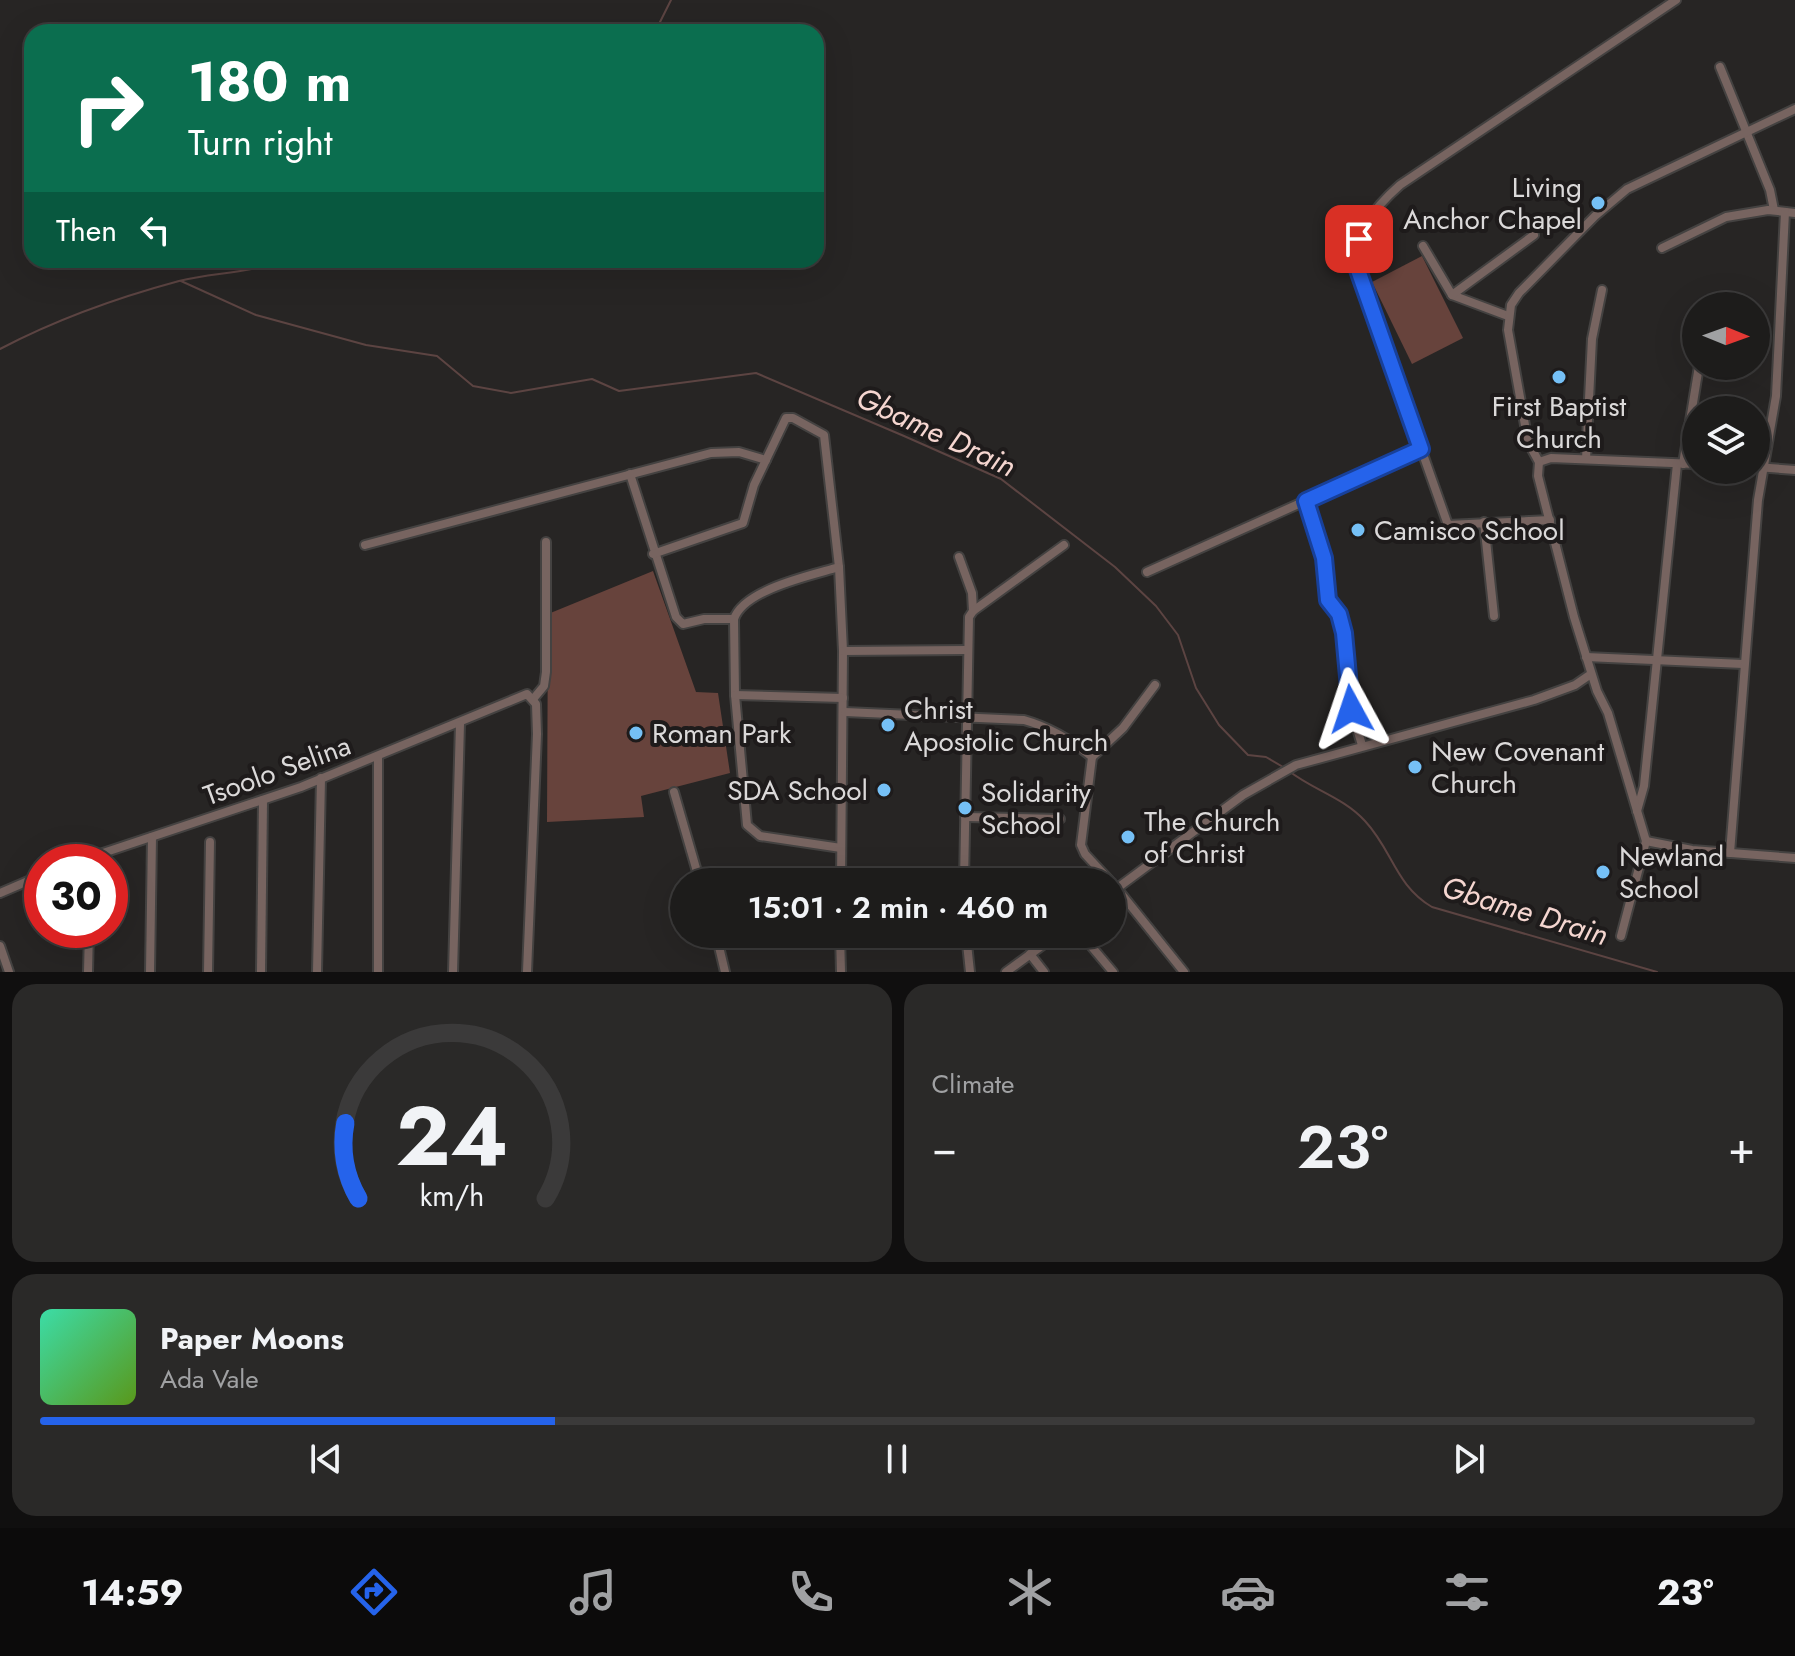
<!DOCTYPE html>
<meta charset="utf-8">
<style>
body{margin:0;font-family:Jost,sans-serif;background:#2a2928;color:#f1f3f6;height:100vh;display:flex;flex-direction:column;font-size:30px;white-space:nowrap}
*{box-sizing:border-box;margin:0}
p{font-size:26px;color:#a0a1a3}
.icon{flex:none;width:44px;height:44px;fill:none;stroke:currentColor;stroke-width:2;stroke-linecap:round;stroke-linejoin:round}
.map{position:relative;height:972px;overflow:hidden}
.panel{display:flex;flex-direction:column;gap:12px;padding:12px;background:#100f0f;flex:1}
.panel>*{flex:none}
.top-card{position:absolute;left:24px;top:24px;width:800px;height:244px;border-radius:24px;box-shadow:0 8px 32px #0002,0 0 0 2px #3b3a3a;background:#0b6e4f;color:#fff;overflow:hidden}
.needle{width:52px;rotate:91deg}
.controls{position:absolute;left:1682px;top:292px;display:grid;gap:16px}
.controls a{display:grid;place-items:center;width:88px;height:88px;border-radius:50%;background:#1d1c1b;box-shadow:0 8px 32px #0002,0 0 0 2px #3b3a3a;font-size:40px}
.speed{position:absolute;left:24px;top:844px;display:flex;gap:16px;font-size:40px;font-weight:700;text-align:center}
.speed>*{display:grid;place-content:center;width:104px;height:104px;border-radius:50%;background:#1d1c1b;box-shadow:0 8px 32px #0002,0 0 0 2px #3b3a3a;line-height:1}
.speed .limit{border:12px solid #d22;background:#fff;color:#111}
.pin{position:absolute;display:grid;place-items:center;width:68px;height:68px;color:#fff;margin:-34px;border-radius:16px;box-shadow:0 4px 12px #0006}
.me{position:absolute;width:88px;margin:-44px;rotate:355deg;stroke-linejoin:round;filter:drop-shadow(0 0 6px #0008)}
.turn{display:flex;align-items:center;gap:28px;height:168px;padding:0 32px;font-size:36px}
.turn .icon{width:104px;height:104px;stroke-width:2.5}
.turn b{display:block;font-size:56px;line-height:68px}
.then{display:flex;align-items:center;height:76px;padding:0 32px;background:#0003;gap:16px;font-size:30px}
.big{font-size:60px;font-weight:600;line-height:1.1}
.panel .widget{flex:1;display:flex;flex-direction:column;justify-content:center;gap:12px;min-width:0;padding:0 28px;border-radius:24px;background:#2a2928}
.panel .dial{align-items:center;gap:0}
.dial svg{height:208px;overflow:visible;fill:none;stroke:#3b3a3a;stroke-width:7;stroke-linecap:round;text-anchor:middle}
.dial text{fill:#f1f3f6;stroke:none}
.song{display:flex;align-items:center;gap:24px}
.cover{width:96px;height:96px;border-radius:12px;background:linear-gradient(135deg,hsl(160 70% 55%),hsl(90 70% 35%))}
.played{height:8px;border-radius:4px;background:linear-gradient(90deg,#2563eb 30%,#3b3a3a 30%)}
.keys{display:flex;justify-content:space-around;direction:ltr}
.heat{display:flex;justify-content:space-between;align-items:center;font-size:44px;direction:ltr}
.panel .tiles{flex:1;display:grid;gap:12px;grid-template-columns:1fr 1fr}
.widget:last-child{grid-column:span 2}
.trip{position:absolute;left:670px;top:868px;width:456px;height:80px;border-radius:40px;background:#1d1c1b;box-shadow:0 8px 32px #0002,0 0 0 2px #3b3a3a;font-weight:600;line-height:80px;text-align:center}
.tab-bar{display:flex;height:128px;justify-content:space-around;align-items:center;background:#0c0b0b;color:#a0a1a3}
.tab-bar .icon{width:56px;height:56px}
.tab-bar .selected{color:#2563eb}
.tab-bar b{font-size:36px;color:#f1f3f6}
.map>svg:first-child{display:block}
</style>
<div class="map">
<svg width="1795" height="972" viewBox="0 0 1795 972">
<rect width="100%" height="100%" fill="#272524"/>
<g fill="#67433c">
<path d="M1422,256L1463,338L1412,364L1372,282Z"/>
<path d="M653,571L696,692L718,693L730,773L641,796L644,817L547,822L548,614Z"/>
</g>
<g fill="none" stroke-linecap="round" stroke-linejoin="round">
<g stroke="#5c4442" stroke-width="2">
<path d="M649,32L659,24L671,0"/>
<path d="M181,281L256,315L366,345L437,356L473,386L511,393L592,379L619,391L756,373L904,436L1001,479L1115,567L1156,606L1178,635L1196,688L1219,725L1248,755L1266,757L1283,767"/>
<path d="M0,349C57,319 116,298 179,281C213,272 248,274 282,260"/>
<path d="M1289,771C1313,790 1343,797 1365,821C1393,851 1395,885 1432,907L1657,972"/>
</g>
<defs>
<g id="street">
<path d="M1720,67L1770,190L1774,210"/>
<path d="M1423,246L1452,295L1508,316"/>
<path d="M1662,248L1726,217L1768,210L1795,213"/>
<path d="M1452,295L1534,235"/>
<path d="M1586,459L1592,339L1602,290"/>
<path d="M1539,462L1551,458L1696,464"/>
<path d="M1683,464L1699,366"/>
<path d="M1756,467L1795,470"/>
<path d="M630,474L676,617L683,624L704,619H734"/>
<path d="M1306,501L1324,558L1328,600L1339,614L1344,633L1351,709L1362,745"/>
<path d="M1550,520L1448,525L1358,270C1352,234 1375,207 1400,185L1676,0"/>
<path d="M1484,522L1494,616"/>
<path d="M365,545L711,453L739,452L766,460"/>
<path d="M653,554L743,523L754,485L786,418H793L824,435L839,567L843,651L841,882"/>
<path d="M959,557L972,593L973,611"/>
<path d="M839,567C813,575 744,589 734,619L735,695L747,825L760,836L841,848"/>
<path d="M1147,572L1421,449"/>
<path d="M843,651L967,650"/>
<path d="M1586,657L1743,664"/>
<path d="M735,695L843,698"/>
<path d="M534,698L544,686L546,672V542"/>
<path d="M845,712L1024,720C1049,727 1071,740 1092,757L1081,845L1085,854L1111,882"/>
<path d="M1092,757L1123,728L1155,685"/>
<path d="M674,792L700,882"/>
<path d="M1637,811L1644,786L1677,464"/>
<path d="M965,817L1060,819"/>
<path d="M1646,841L1692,850L1795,858"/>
<path d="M1730,853L1758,500L1776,396L1785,212"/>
<path d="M76,862L301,787L527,694L536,704L537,734L527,972"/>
<path d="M964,882L969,617L973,611L1064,545"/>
<path d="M1115,886L1184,972"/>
<path d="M1112,892L1243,795L1296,765L1534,700L1575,685L1591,674"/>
<path d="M0,893L42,875"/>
<path d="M716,934L725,972"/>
<path d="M840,934L841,972"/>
<path d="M966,934L970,972"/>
<path d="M1081,934L1113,972"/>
<path d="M1621,936L1646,841L1608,713L1597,691L1574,617L1538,476L1539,462L1528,442L1508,330L1511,305L1519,293L1595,216L1627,189L1795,109"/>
<path d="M0,946L9,972"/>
<path d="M1030,954L1044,972"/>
<path d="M88,972L89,930"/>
<path d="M150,972L152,837"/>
<path d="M208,972L210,842"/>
<path d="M261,972L263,800"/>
<path d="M317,972L321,778"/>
<path d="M378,972V756"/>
<path d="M453,972L460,724"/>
<path d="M1006,972L1058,934"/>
</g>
</defs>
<use href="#street" stroke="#444241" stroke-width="12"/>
<use href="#street" stroke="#776460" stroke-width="8"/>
</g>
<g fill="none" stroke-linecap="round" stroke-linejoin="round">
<defs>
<path id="route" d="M1351,709L1344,633L1339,614L1328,600L1324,558L1306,501L1421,449L1358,270L1359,239"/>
</defs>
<use href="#route" stroke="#184099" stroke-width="20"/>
<use href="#route" stroke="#2563eb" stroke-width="14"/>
</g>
<g fill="#75c0f6" stroke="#1e1b1b" stroke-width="3">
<circle cx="1598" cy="203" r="8"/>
<circle cx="1559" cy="377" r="8"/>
<circle cx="1358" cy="530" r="8"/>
<circle cx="888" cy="725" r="8"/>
<circle cx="636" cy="733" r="8"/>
<circle cx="1415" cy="767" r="8"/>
<circle cx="884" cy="790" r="8"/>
<circle cx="965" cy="808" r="8"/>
<circle cx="1128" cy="837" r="8"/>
<circle cx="1603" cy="872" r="8"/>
</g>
<g text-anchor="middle" stroke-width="8" stroke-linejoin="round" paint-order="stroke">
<g font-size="28" fill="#dbd9d9" stroke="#1e1b1b" text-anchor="start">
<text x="1582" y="197" text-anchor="end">Living<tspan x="1582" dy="32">Anchor Chapel</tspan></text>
<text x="1559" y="416" text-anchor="middle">First Baptist<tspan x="1559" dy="32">Church</tspan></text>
<text x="1374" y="540">Camisco School</text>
<text x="904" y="719">Christ<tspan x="904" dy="32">Apostolic Church</tspan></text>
<text x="652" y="743">Roman Park</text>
<text x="1431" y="761">New Covenant<tspan x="1431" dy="32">Church</tspan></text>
<text x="868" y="800" text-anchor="end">SDA School</text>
<text x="981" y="802">Solidarity<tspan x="981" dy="32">School</tspan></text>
<text x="1144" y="831">The Church<tspan x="1144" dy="32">of Christ</tspan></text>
<text x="1619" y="866">Newland<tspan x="1619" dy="32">School</tspan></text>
</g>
<g font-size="28" fill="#dbd9d9" stroke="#1e1b1b">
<text transform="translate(277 770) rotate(-20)" y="10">Tsoolo Selina</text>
</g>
<g font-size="30" font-style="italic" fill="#f5d6d0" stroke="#1e1b1b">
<text transform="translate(936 432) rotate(25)" y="10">Gbame Drain</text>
<text transform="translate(1525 911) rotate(17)" y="10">Gbame Drain</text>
</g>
</g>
</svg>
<div class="controls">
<a><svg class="needle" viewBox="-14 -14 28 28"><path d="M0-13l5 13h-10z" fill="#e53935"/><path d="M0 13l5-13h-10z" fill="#a0a1a3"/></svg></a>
<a><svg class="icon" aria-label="layers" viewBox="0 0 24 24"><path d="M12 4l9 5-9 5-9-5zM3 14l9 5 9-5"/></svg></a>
</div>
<div class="speed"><div class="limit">30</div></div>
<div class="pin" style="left:1359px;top:239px;background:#d93025"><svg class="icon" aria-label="arrive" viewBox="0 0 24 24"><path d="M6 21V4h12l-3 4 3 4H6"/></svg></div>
<svg class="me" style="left:1351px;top:709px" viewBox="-20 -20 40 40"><path d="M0-17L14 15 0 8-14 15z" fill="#2563eb" stroke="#fff" stroke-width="4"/></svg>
<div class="trip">15:01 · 2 min · 460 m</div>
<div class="top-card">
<div class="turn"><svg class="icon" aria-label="right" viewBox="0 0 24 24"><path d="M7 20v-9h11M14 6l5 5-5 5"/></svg><div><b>180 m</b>Turn right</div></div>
<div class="then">Then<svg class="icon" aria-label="left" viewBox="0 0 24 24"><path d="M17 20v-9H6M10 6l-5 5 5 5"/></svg></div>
</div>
</div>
<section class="panel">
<div class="tiles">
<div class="widget dial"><svg viewBox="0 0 100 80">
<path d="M14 69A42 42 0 1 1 86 69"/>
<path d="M14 69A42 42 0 0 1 9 40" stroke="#2563eb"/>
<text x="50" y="56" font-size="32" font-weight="700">24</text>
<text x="50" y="72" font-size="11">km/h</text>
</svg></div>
<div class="widget"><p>Climate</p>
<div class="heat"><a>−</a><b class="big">23°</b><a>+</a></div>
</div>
<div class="widget">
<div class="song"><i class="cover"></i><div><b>Paper Moons</b><p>Ada Vale</p></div></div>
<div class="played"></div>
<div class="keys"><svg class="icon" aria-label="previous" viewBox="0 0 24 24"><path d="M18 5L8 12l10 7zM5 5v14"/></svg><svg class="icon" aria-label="pause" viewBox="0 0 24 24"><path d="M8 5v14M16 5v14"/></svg><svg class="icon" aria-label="next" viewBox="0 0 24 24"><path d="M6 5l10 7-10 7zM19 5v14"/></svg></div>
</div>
</div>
</section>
<nav class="tab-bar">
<b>14:59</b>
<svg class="icon selected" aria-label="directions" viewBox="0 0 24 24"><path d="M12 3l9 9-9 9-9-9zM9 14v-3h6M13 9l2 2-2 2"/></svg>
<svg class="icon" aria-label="music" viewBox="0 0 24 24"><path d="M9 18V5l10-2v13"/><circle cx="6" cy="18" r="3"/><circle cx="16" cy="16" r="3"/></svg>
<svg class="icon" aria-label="phone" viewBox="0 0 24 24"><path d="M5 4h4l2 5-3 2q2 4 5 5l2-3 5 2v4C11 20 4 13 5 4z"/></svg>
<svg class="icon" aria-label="climate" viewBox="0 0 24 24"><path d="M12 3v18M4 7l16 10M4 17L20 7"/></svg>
<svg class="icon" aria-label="car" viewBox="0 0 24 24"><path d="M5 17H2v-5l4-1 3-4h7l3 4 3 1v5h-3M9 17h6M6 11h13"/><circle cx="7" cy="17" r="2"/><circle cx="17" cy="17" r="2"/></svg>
<svg class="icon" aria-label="filters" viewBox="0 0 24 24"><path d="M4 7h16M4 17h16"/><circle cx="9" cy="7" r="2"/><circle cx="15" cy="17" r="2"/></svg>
<b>23°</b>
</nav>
